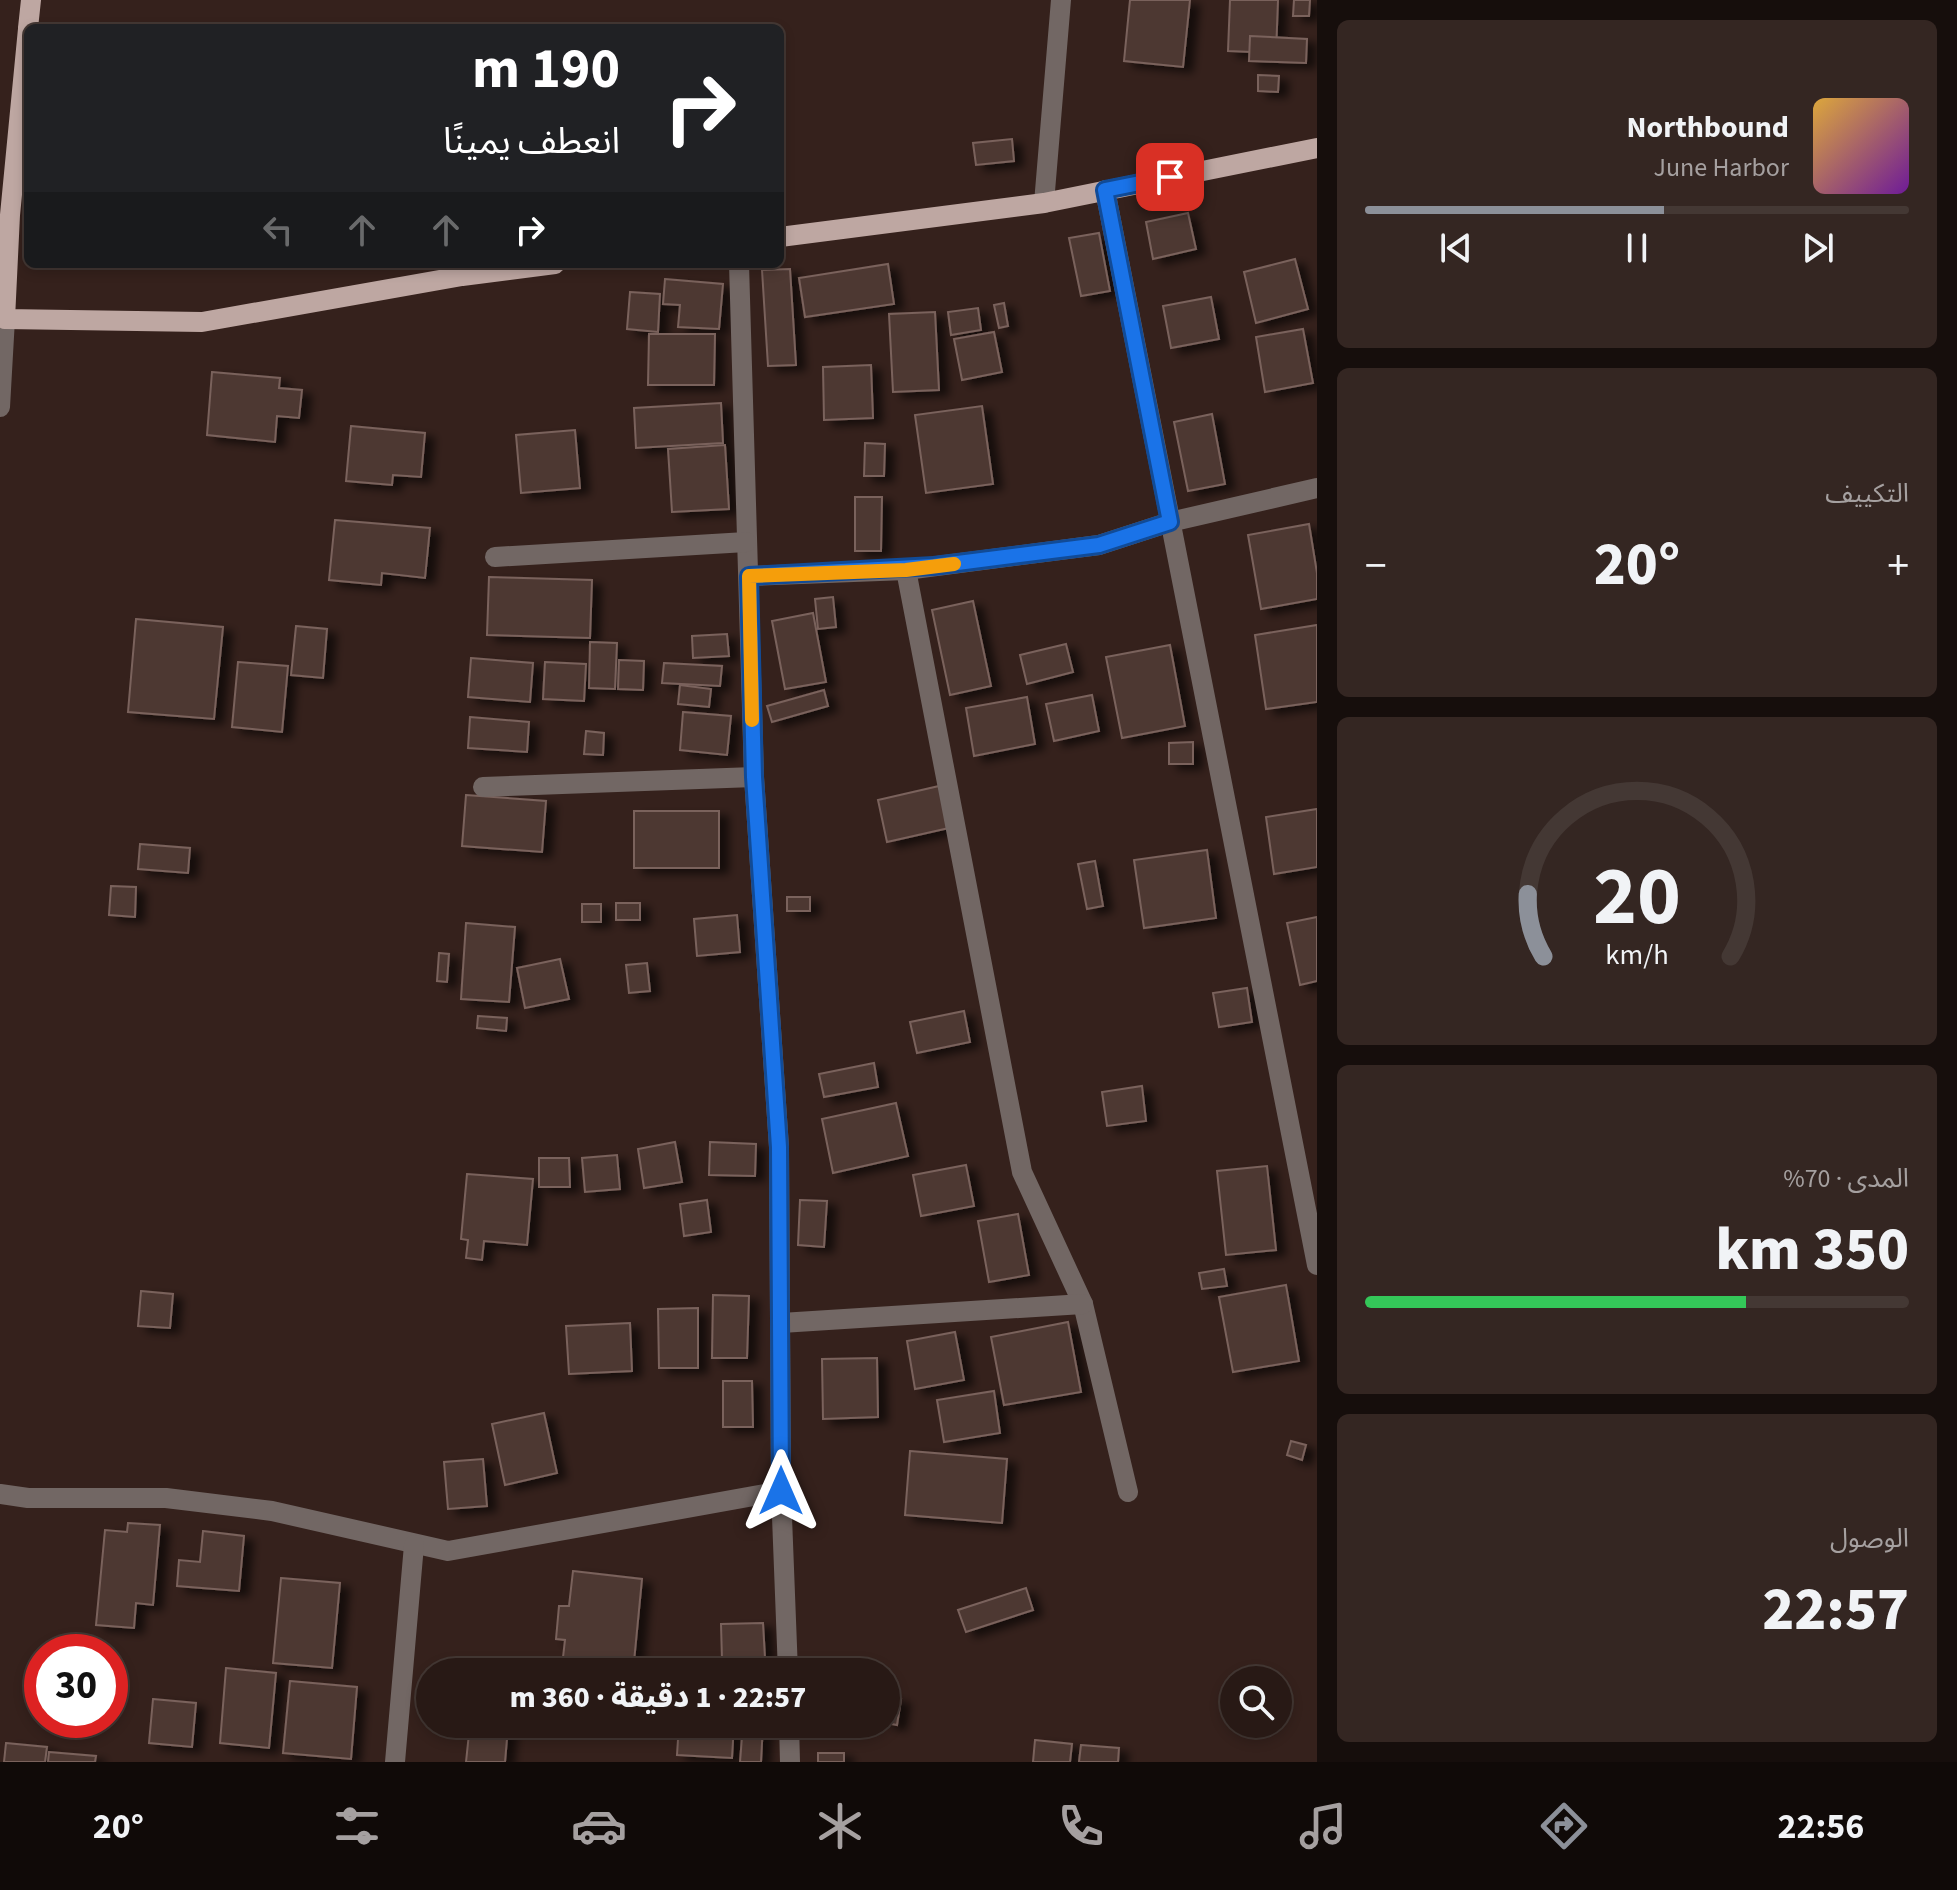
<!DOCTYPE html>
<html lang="ar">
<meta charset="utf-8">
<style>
body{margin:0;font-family:"Source Sans 3","Noto Sans Arabic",sans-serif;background:#342622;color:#f1f3f6;direction:rtl;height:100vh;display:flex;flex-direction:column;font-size:30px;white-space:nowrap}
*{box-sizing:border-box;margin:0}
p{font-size:26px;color:#a5a0a0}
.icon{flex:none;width:44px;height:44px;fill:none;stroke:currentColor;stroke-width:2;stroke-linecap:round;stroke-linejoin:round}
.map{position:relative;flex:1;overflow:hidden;direction:ltr}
.drawer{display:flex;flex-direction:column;gap:20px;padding:20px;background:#160e0c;width:640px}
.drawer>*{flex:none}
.guide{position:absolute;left:24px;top:24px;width:760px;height:244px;border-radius:12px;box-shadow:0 4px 12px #0003,0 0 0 2px #443834;direction:rtl;background:#202124;color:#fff;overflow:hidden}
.tools{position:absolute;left:1220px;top:1666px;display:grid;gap:16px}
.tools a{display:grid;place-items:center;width:72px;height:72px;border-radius:50%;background:#281915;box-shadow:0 4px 12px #0003,0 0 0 2px #443834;font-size:40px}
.speed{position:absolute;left:24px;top:1634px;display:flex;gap:16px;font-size:40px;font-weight:700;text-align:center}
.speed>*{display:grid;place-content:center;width:104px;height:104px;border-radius:50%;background:#281915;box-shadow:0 4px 12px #0003,0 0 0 2px #443834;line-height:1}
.speed .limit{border:12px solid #d22;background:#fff;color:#111}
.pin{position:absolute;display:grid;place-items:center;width:68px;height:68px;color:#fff;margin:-34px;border-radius:16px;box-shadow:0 4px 12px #0006}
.me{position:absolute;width:88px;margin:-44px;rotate:0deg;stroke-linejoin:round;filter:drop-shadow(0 0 6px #0008)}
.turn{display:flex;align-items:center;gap:28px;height:168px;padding:0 32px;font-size:36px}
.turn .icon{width:104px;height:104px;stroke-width:2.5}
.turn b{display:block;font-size:56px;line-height:68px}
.lanes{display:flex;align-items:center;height:76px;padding:0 32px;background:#0003;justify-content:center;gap:40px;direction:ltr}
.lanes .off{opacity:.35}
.big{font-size:60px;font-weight:800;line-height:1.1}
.drawer .widget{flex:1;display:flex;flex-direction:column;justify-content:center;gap:12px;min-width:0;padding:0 28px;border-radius:12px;background:#342622}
.drawer .dial{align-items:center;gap:0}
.dial svg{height:208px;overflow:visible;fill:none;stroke:#443834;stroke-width:7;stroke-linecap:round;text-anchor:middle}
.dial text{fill:#f1f3f6;stroke:none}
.song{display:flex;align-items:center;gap:24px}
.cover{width:96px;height:96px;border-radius:12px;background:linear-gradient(135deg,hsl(40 70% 55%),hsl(280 70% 35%))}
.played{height:8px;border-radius:4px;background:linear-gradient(90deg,#8c9099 55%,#443834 55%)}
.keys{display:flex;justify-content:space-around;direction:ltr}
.heat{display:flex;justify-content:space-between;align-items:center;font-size:44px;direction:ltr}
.charge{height:12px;border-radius:6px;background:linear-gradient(90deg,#34c759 70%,#443834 0)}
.trip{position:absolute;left:416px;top:1658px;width:484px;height:80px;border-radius:40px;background:#281915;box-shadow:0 4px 12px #0003,0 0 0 2px #443834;font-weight:800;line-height:80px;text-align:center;direction:rtl}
.dock{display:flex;height:128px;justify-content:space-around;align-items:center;background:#100a08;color:#a5a0a0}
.dock .icon{width:56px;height:56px}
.dock .current{color:#8c9099}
.dock b{font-size:36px;color:#f1f3f6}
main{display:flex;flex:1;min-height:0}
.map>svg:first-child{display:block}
</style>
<main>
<section class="drawer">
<div class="widget">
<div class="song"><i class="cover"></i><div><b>Northbound</b><p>June Harbor</p></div></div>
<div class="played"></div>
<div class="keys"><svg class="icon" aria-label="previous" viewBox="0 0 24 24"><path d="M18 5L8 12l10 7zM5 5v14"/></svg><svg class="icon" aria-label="pause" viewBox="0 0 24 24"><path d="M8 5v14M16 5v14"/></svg><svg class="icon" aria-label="next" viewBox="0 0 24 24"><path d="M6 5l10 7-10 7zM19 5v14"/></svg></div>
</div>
<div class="widget"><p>التكييف</p>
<div class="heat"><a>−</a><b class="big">20°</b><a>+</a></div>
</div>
<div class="widget dial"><svg viewBox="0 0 100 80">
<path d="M14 69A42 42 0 1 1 86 69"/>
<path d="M14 69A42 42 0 0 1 8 45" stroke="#8c9099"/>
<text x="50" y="56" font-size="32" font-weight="700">20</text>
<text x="50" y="72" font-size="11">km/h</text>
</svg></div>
<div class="widget"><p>المدى · 70%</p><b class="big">350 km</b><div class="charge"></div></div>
<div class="widget"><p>الوصول</p><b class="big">22:57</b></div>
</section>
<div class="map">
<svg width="1317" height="1762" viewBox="0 0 1317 1762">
<defs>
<filter id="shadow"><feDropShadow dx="9" dy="5" stdDeviation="4" flood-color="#0009"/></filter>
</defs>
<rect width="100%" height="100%" fill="#35211c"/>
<g fill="#4d3833" stroke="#7a625c" stroke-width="2" filter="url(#shadow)">
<path d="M1130,0H1190L1183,67L1124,61Z"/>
<path d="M1230,0H1278L1276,53L1228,51Z"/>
<path d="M1294,0H1310L1309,16H1293Z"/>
<path d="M1250,36L1307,39L1306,63L1249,61Z"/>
<path d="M1258,75L1279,76L1278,92L1258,91Z"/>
<path d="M1012,139L1014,161L976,165L973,143Z"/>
<path d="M1188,213L1196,249L1153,259L1146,222Z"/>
<path d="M1099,233L1110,291L1081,296L1069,238Z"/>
<path d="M1295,259L1308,309L1256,323L1244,272Z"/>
<path d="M888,264L894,304L805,317L799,278Z"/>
<path d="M790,269L796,365L768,366L762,270Z"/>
<path d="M665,279L723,284L719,329L678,327L680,305L663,304Z"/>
<path d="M630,292L660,294L658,332L627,329Z"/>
<path d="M1211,297L1219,339L1171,348L1163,306Z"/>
<path d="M1004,303L1008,326L999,328L994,305Z"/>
<path d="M978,308L981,330L951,335L948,312Z"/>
<path d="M935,312L939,390L893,392L889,314Z"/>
<path d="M1303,329L1313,383L1265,392L1256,337Z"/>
<path d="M994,332L1002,372L962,380L954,339Z"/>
<path d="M649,334H715L714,385H648Z"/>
<path d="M871,365L873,418L824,420L823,367Z"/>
<path d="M212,372L280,378L279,388L302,390L299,418L277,416L275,442L207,435Z"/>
<path d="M721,403L723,443L636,448L634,408Z"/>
<path d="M982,406L993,484L926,493L915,415Z"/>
<path d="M1212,414L1225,484L1188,491L1174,422Z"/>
<path d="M351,426L425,433L421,477L393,475L392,485L346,481Z"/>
<path d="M575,430L580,488L521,493L516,435Z"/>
<path d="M865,443L885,444L884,476H864Z"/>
<path d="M725,445L729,509L672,512L668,449Z"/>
<path d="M855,497H882L881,551H855Z"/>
<path d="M335,520L430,528L425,578L382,573L381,585L329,580Z"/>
<path d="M1309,524L1317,573V599L1261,609L1248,535Z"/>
<path d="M489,577L592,580L590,638L487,635Z"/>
<path d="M833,597L836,627L818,629L815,599Z"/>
<path d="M973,601L991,686L950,695L932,610Z"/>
<path d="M813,613L826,682L785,689L772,621Z"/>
<path d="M136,619L223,627L214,719L128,712Z"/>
<path d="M1317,625V702L1266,709L1255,635Z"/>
<path d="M296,626L327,629L323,678L291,675Z"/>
<path d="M727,634L729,656L693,658L692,636Z"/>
<path d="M590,642L617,643L615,689L589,688Z"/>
<path d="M1066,644L1073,672L1027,684L1020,655Z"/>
<path d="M1170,645L1185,726L1122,738L1106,657Z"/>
<path d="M471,658L533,663L530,702L468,697Z"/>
<path d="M619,660L644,661L643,690L618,689Z"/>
<path d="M238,662L288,666L282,732L232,727Z"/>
<path d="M545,662L586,664L584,701L543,699Z"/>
<path d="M664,663L722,666L720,686L662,683Z"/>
<path d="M680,685L711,689L709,707L678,704Z"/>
<path d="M824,690L828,706L772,722L767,706Z"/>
<path d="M1092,695L1099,731L1054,741L1046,704Z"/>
<path d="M1027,697L1035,744L974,756L966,708Z"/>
<path d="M683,712L731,716L727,755L680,750Z"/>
<path d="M470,717L529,722L527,752L468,748Z"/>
<path d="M586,731L604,733L603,755L584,754Z"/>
<path d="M1193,742V764H1169V743Z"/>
<path d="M939,786L949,828L887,842L878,800Z"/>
<path d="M466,795L546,801L542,852L462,846Z"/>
<path d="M1317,809V867L1274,874L1266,817Z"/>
<rect x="634" y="811" width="85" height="57"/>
<path d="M140,844L190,848L188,873L138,869Z"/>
<path d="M1207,850L1216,918L1144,928L1134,860Z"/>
<path d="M1095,861L1103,906L1087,909L1078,864Z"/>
<path d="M111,886L136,887L135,917L109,915Z"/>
<rect x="787" y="897" width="23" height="14"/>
<rect x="616" y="903" width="24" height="17"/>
<rect x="582" y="904" width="19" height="18"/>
<path d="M737,915L740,952L697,956L694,919Z"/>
<path d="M1317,917V981L1300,985L1287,923Z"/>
<path d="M466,923L515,927L509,1002L461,999Z"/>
<path d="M439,953L449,954L447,982L437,981Z"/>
<path d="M560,959L569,999L525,1008L517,968Z"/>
<path d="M647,963L650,991L629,993L626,965Z"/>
<path d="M1247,988L1252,1022L1219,1027L1213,993Z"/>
<path d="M964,1011L970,1042L917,1053L910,1022Z"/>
<path d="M478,1016L507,1018L506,1031L477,1028Z"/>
<path d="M874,1063L878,1087L824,1097L819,1074Z"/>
<path d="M1142,1086L1146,1121L1107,1126L1102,1092Z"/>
<path d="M896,1103L908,1156L833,1173L822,1119Z"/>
<path d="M675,1142L682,1182L644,1188L638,1149Z"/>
<path d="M710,1142L756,1144L755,1176L709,1175Z"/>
<path d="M617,1155L620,1189L585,1192L582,1158Z"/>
<path d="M539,1158H569L570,1187H539Z"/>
<path d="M966,1165L974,1206L921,1216L913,1175Z"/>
<path d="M1267,1166L1276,1250L1226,1255L1217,1171Z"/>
<path d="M467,1174L533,1179L527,1245L484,1241L482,1260L466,1258L468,1240L461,1239Z"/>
<path d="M707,1200L711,1232L684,1236L680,1204Z"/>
<path d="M800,1200L827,1201L824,1247L798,1245Z"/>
<path d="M1018,1214L1029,1275L989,1282L978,1221Z"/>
<path d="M1224,1269L1227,1286L1202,1289L1199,1273Z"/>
<path d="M1286,1285L1299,1361L1233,1372L1219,1297Z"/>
<path d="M141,1291L173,1294L170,1328L138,1326Z"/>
<path d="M713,1295L749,1296L747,1358H712Z"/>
<path d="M698,1308V1368H659L658,1309Z"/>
<path d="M1068,1322L1081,1392L1004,1405L991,1337Z"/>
<path d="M630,1323L632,1371L569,1374L566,1326Z"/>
<path d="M955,1332L964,1380L915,1389L907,1341Z"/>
<path d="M877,1358L878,1417L823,1419L822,1359Z"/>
<path d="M723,1381H752L753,1427H723Z"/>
<path d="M994,1391L1000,1433L944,1442L937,1400Z"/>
<path d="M544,1413L557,1473L505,1485L492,1424Z"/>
<path d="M1291,1441L1306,1445L1302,1460L1287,1455Z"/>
<path d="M910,1451L1007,1459L1002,1523L905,1515Z"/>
<path d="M483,1459L487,1506L448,1509L444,1462Z"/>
<path d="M128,1523L160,1525L153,1605L136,1603L134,1628L96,1625L105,1530L127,1532Z"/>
<path d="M203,1531L244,1536L239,1591L177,1586L179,1560L200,1562Z"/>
<path d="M573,1571L642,1579L633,1672L562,1666L565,1640L556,1639L559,1606H569Z"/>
<path d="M281,1578L340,1583L332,1668L273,1663Z"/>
<path d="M1026,1588L1033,1610L966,1632L958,1610Z"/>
<path d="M763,1623L765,1658L722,1660L721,1624Z"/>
<path d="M226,1668L276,1673L269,1748L220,1743Z"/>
<path d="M290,1681L357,1687L351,1759L283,1753Z"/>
<path d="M886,1697L901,1699L897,1725L886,1723Z"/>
<path d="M153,1699L196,1703L192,1747L149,1743Z"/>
<path d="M470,1724L508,1727L505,1762H466Z"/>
<path d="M679,1724H734L732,1758L677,1755Z"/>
<path d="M743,1724H763L761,1762H740Z"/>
<path d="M1035,1740L1072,1744L1070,1762H1033Z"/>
<path d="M6,1743L47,1747L45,1762H4Z"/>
<path d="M1081,1745L1119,1748L1118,1762H1079Z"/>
<path d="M49,1752L96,1756L95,1762H48Z"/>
<rect x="818" y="1753" width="26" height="9"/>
</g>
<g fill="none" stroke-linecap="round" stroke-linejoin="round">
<g stroke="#726764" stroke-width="20">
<path d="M1105,190L1317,1265"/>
<path d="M1044,203L1061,0"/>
<path d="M739,264L754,777L779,1147L781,1491L788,1672"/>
<path d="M0,407L5,319"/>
<path d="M495,557L746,542"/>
<path d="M906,570L1022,1172L1083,1304L1128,1492"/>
<path d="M749,576L906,570L1099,545L1170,522L1317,488"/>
<path d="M483,787L754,777"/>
<path d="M781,1323L1083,1304"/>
<path d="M0,1494L28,1498H166L272,1511L448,1551L781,1491"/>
<path d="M789,1724L790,1762"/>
<path d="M395,1762L414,1545"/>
</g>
<g stroke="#bea7a2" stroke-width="20">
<path d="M28,28L31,0"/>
<path d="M28,29L10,215L5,319L202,322L462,276L555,264"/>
<path d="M780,237L1044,203L1317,148"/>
</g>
</g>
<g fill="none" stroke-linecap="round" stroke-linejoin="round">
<defs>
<path id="route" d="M781,1491L779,1147L754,777L749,576L934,566L1099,545L1170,522L1105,190L1170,177"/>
</defs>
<use href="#route" stroke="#114b97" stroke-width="20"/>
<use href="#route" stroke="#1a73e8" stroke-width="14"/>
<path stroke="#f59e0b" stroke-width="14" d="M752,720L749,576L906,570L954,564"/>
</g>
</svg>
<div class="tools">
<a><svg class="icon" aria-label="search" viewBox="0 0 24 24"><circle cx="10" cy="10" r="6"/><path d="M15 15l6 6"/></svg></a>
</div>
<div class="speed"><div class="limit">30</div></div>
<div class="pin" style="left:1170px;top:177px;background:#d93025"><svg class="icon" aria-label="arrive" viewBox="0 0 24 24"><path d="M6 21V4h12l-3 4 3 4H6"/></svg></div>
<svg class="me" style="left:781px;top:1491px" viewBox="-20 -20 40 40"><path d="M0-17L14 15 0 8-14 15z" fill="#1a73e8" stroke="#fff" stroke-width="4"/></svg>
<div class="trip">22:57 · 1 دقيقة · 360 m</div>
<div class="guide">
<div class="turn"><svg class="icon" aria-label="right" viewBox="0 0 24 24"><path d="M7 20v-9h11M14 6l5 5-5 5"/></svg><div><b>190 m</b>انعطف يمينًا</div></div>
<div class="lanes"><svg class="icon off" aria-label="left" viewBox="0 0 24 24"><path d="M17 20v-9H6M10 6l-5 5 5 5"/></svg><svg class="icon off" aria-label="ahead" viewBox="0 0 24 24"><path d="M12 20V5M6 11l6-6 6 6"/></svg><svg class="icon off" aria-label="ahead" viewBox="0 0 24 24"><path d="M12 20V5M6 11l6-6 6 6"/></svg><svg class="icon" aria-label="right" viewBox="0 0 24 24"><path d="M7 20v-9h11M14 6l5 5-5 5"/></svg></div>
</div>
</div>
</main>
<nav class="dock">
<b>22:56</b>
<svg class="icon current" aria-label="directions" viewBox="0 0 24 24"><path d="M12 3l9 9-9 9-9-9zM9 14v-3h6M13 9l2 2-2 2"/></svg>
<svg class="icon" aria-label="music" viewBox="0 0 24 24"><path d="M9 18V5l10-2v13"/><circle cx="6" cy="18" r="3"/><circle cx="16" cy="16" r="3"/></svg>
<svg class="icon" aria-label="phone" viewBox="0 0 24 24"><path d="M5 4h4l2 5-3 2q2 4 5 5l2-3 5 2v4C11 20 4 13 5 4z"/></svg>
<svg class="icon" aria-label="climate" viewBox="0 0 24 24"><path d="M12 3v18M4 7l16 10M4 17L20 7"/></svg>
<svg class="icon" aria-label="car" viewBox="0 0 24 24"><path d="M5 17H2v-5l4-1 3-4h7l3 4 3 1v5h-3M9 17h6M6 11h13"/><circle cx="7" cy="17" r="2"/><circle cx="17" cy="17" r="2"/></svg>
<svg class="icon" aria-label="filters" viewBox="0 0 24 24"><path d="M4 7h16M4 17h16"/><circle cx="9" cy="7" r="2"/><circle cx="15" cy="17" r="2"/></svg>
<b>20°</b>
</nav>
